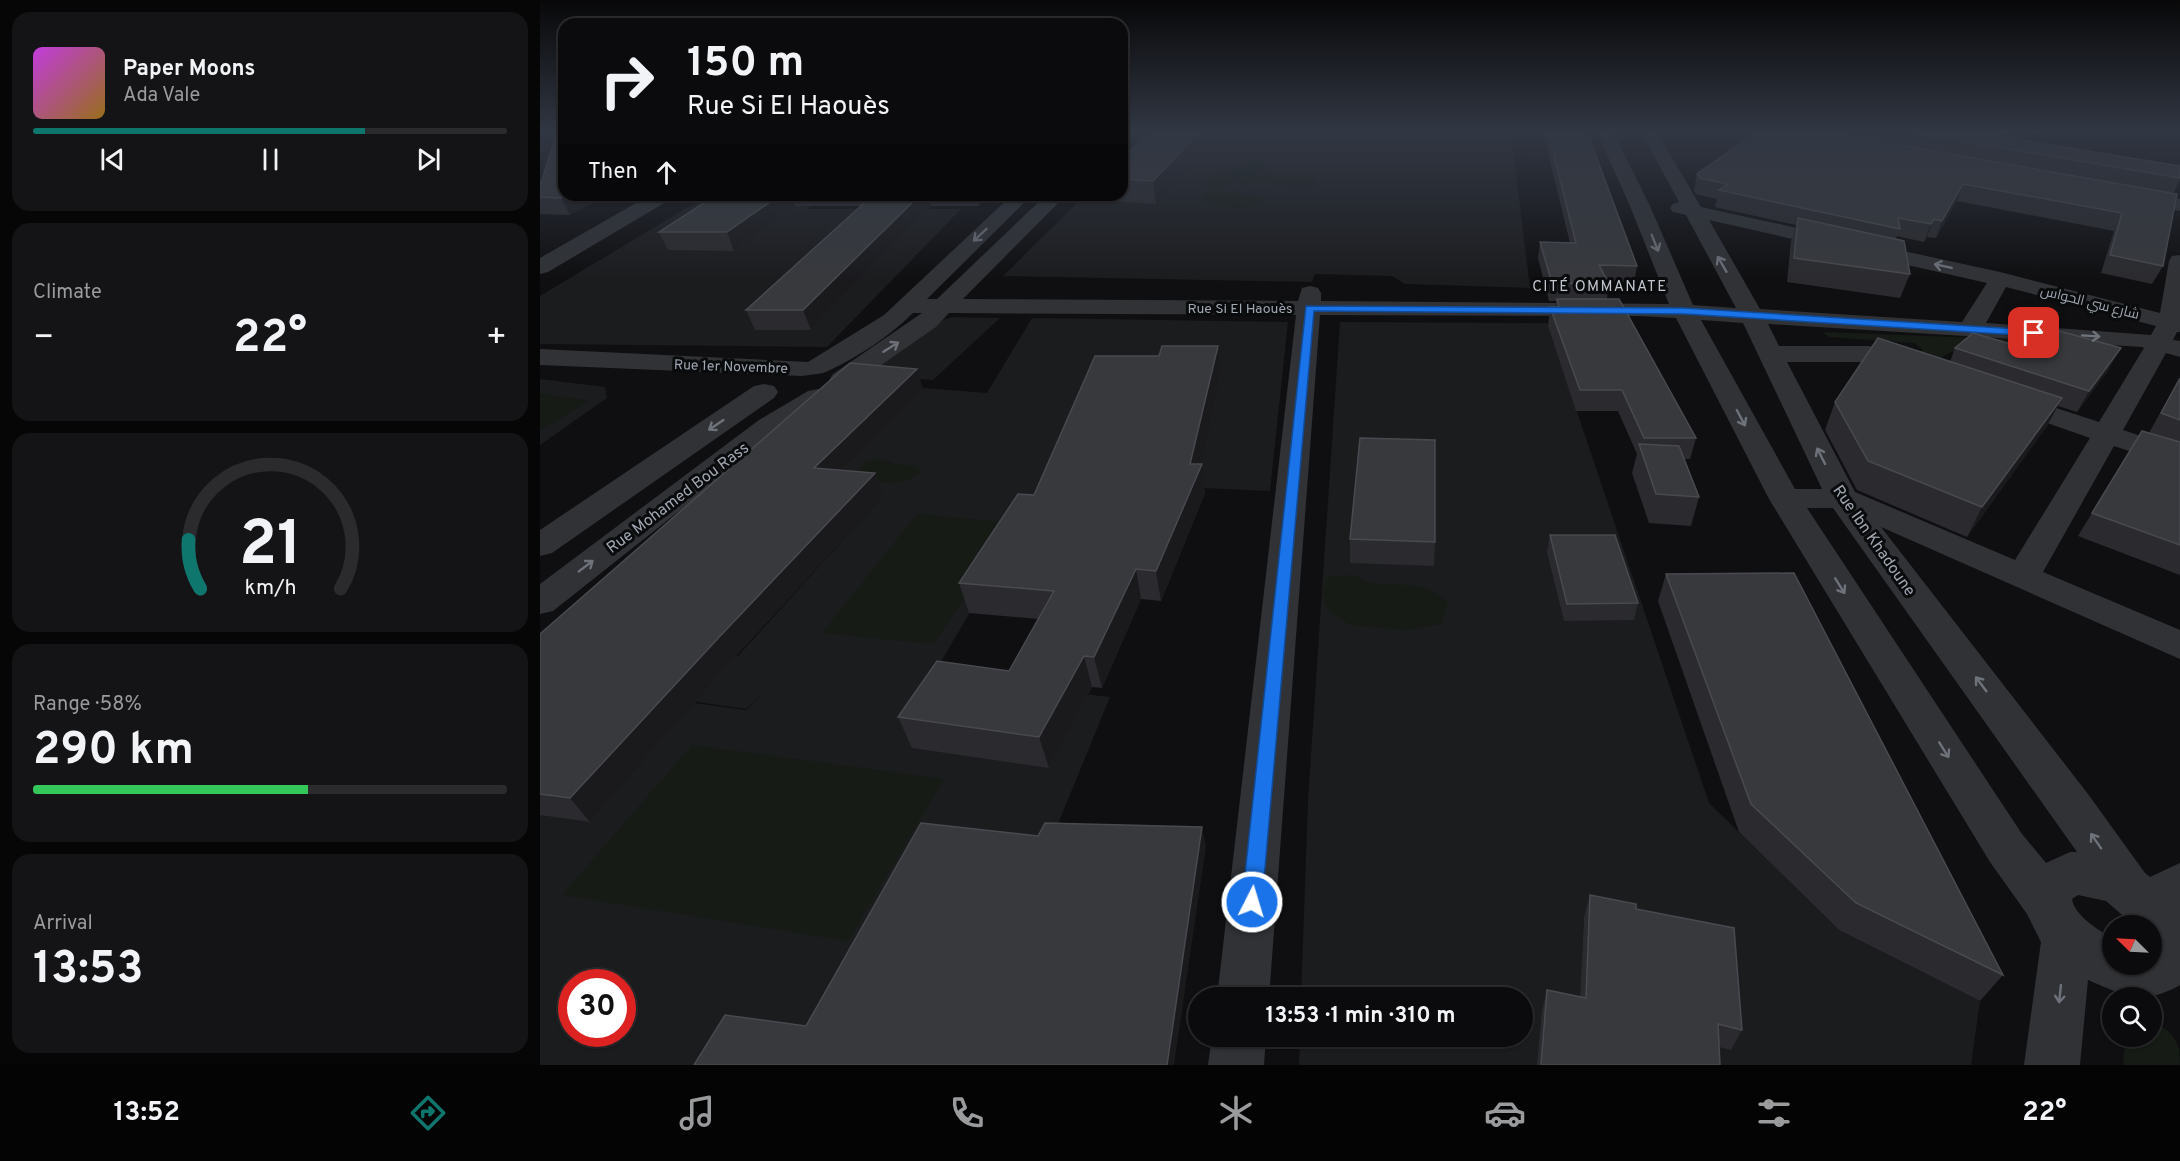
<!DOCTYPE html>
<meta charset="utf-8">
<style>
body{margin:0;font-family:Overpass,Cairo,sans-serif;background:#141416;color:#f1f3f6;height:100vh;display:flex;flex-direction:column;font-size:22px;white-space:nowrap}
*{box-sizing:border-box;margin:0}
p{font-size:20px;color:#9a9b9d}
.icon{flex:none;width:33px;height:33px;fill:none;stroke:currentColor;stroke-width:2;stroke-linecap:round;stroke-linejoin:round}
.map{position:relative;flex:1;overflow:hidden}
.side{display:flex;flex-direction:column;gap:12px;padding:12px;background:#060607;width:540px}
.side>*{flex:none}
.guide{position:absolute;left:18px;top:18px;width:570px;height:183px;border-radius:18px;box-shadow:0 2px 4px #0004,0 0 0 2px #2b2b2e;background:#0b0b0d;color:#f1f3f6;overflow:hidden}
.needle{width:39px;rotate:294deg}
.controls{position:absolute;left:1562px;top:915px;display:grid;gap:12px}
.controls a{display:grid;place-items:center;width:60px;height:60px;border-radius:50%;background:#0b0b0d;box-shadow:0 2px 4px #0004,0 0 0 2px #2b2b2e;font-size:30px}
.speed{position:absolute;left:18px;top:969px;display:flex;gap:12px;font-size:30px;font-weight:700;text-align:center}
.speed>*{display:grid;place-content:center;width:78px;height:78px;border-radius:50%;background:#0b0b0d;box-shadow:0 2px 4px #0004,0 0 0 2px #2b2b2e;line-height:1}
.speed .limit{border:9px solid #d22;background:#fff;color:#111}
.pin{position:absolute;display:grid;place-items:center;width:51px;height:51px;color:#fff;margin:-26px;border-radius:12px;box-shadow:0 3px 9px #0006}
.me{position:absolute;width:66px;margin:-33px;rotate:5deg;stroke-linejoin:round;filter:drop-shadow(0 0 4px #0008)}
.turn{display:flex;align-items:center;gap:21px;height:126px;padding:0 30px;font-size:27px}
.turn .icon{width:78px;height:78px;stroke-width:2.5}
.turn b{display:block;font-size:42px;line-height:51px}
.then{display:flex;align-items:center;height:57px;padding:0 30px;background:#0003;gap:12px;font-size:22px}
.big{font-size:45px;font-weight:700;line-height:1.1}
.side .tile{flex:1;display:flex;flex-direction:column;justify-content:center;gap:9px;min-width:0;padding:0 21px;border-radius:18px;background:#141416}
.side .dial{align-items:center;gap:0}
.dial svg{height:156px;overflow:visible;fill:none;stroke:#2b2b2e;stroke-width:7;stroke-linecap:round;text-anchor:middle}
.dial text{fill:#f1f3f6;stroke:none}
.song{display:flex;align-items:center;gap:18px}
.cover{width:72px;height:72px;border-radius:9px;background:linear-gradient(135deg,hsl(290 70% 55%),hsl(40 70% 35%))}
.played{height:6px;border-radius:3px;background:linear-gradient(90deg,#0f766e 70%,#2b2b2e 70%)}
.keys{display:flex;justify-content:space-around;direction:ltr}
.heat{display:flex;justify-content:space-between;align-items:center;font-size:33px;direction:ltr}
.charge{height:9px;border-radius:4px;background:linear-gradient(90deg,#34c759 58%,#2b2b2e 0)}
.trip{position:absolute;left:648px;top:987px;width:345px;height:60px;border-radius:30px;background:#0b0b0d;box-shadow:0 2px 4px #0004,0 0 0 2px #2b2b2e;font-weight:700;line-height:60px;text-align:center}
.menu{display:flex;height:96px;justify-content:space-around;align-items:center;background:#040405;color:#9a9b9d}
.menu .icon{width:42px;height:42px}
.menu .active{color:#0f766e}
.menu b{font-size:27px;color:#f1f3f6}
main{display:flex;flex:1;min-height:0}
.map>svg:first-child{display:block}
</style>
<main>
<section class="side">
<div class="tile">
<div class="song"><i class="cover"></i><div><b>Paper Moons</b><p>Ada Vale</p></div></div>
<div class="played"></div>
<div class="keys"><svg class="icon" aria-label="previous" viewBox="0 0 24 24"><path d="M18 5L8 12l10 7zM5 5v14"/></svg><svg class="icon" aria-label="pause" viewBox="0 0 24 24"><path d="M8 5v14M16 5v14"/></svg><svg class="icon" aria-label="next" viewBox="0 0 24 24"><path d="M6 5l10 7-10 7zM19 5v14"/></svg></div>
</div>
<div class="tile"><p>Climate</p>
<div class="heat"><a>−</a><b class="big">22°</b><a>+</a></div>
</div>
<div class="tile dial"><svg viewBox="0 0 100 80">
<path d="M14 69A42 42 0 1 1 86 69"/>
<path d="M14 69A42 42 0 0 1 8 44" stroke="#0f766e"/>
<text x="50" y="56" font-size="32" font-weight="700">21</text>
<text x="50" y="72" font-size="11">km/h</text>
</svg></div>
<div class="tile"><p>Range · 58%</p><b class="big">290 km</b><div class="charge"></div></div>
<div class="tile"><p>Arrival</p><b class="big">13:53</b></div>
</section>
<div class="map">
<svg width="1640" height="1065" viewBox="0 0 1640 1065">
<rect width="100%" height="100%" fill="#0f0f11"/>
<g fill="#1b1c1e" fill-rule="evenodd">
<path d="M610,132H971L990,288L865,284L852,276L775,274L772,282L463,276L545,195H582V159Z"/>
<path d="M168,195H285L267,209H421L287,347L0,344V296Z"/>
<path d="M412,317L460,318L393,380L334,376L338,365L350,355H356L390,324Z"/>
<path d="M492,318L748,322L730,491L507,481L392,677L570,697L511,841L403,1065H0V682L206,710L221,695L206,709L0,679V671L319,383L447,393ZM343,496L198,656L133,649ZM32,982H82V1034H32Z"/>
<path d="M800,322L1007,323L1169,803L1299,930L1440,1001L1431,1065H1168L1044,918L1039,1019L997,1065H759L760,1037L982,1036V998L761,997L768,800Z"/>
<path d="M0,379L65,387L67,398L0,445V430L48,401L0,394Z"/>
</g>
<g fill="#161b16">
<path d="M721,162L729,166L726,170L709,173C730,175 748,176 769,175L777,182L771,187L715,182L702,186L701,181L695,180C687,188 676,189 665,185L663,182L678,173L687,172L697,164Z"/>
<path d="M680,191L718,196L727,199C713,212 680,208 663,201L661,196L666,192Z"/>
<path d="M1282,332L1523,341L1520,347L1423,348L1407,354L1393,365L1377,361L1382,349L1374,343L1289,337Z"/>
<path d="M0,394L49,401L0,430Z"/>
<path d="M341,459L355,464L376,466L382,471C361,489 342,484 318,475L320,467L327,461Z"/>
<path d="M377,514L475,523L394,644L282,633Z"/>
<path d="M814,575C837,591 863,580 888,589C895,591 902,598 908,602L901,624L867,630L810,625L788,610L781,591L788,577Z"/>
<path d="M152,745L404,779L308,941L22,895Z"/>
<path d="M1611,1021C1634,1033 1640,1039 1640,1065H1583L1586,1037L1611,1036Z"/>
</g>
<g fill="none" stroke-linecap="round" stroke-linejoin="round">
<g fill="#303236" fill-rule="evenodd">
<path d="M582,132H593L588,138L582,140Z"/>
<path d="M1057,132H1073L1110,206L1153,305L1196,308L1146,215L1133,212L1130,208L1133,204L1139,202L1101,132H1117L1161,207L1460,272L1620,313L1629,261L1632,256L1640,255V332H1637L1633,340L1640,341V357L1626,353L1583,430L1640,449V468L1574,446L1503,572L1640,630V659L1341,527L1548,794L1605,873L1610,877L1640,863V985C1604,1006 1583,995 1548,980L1540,1065H1484L1501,942L1487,914L1450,862L1229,499L1136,318L1098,316L780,315L729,998H677L756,315L409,313L396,327L311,386L302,388L293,386L289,380L293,374L382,313H373C350,336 318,357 288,371C280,375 271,374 262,376L0,365V349L268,362L344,315L472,195H492L387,299H397L506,195H526L423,299L758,301L762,288L770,286L778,288L781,293V301L1129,304L1090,206ZM1169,220L1447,283L1422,322L1220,309ZM1466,287L1616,326L1611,335L1446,323ZM1161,320L1203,323L1282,489H1255ZM1228,324L1602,347L1604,348L1559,422L1471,393L1461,395L1457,401L1461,407L1550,438L1475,560L1315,492L1247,362H1327L1371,376L1380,374L1384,368L1380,362L1329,346H1239ZM1267,508H1293L1537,852H1530L1506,863L1482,834ZM1538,895L1566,901L1595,926H1611V964H1572V938C1558,930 1534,915 1532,899Z"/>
<path d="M1590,190L1640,199V211L1583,200L1581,196L1583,192Z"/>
<path d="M110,195H133L131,199L8,272L0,274V258Z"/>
<path d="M224,384L234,386L238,392L234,398L12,553L0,556V530L214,386Z"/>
<path d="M278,389L288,391L292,397L288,403L239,432L13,611L0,614V584L219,420L268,391Z"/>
<path d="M672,1036H726L724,1065H668Z"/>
</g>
</g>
<g fill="#2b2b2f">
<path d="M17,132L30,215L0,214V183L2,180Z"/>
<path d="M1003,132H1047L1097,266L1094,283L1068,282L1069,284L1067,299L1156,438L1150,459H1144L1159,497L1151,526L1109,523L1092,473L1097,454L1078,411H1036L1008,326L1010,307H1016V301H1009L998,258L1000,242L1030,243Z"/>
<path d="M1217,132H1508L1484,140L1640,166V180L1633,194L1623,266L1612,284L1561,273L1574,231L1417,201L1396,238L1387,237L1384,242L1357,236L1356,239L1370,274L1360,298L1247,282L1251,241L1256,225L1175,207L1177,199L1156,194L1154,190L1157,174Z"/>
<path d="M677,135L616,204L567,201L566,195H582V159Z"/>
<path d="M176,195H448L439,206H391L271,330H215L206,310L321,206H255L194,251L128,250L119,232Z"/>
<path d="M1415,348L1496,351L1569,369L1537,412L1518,406L1507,426L1427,537L1317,490L1285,430L1295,402L1410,362Z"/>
<path d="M681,372L660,464L665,493L621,601L601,599L562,688L552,687L509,768L372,748L358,717L469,671L498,619L429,613L419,583L494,495Z"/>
<path d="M1640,377V575L1538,536L1602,431L1609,433Z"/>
<path d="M383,389L303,470L335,473L343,496L196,656L50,822L0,815V634Z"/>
<path d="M1010,535L1098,603L1094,620L1024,621L1007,552Z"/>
<path d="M810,539L895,542L894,566L810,563Z"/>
<path d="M1126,574L1463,975L1440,1001L1299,930L1199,832L1118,601Z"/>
<path d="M1050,895L1096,909L1202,1030L1191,1050L1179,1047L1180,1065H997L1002,1011L1007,990L1040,997L1044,917Z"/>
</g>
<g fill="#1a1a1d">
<path d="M0,132H9L0,160Z"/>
<path d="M659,132H677V135L616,204L613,181Z"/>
<path d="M1469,132H1508L1461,148L1457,136Z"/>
<path d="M1423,184L1417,201L1396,238L1402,221Z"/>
<path d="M26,195H69L30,215L21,198Z"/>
<path d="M240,195H251L255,206L194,251L187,232Z"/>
<path d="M380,195H388L391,206L271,330L263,310Z"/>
<path d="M436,195H448L439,206Z"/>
<path d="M1394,219L1387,237L1384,242L1391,224Z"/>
<path d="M678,346L681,372L659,471L662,464L665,493L621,601L616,571L650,464Z"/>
<path d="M1581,348L1569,369L1537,412L1549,391Z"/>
<path d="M377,369L383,389L283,490L274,468Z"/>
<path d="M1522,398L1507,426L1427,537L1442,507Z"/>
<path d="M335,473L343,496L196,656L50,822L30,798L183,633Z"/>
<path d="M596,569L601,599L562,688L554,657Z"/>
<path d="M544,656L552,687L509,768L499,737Z"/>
<path d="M662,827L666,846L634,1065H627Z"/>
</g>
<g fill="#37393d" stroke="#484a4f" stroke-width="1.5">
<path d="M17,132H24V195H26L21,198L0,197V183L2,180Z"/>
<path d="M611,132H659L613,181L582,179V159Z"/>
<path d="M1008,132H1047L1097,266L1059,265L1069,284L1012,283L1000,242L1036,243Z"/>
<path d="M1217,132H1286L1637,194L1623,266L1570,255L1582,213L1423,184L1402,221L1394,219L1391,224L1358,218L1360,229L1179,190L1188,184L1160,178L1157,174Z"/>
<path d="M1367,132H1469L1457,136L1640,166V178Z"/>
<path d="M176,195H240L187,232H119Z"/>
<path d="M333,195H380L263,310H206Z"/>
<path d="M1258,218L1364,241L1370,274L1254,258Z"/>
<path d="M1017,299H1079L1156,438H1104L1082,390H1040L1010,307H1019Z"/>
<path d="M1512,329L1581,348L1549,391L1415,348L1433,333L1496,351Z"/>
<path d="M1338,338L1522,398L1442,507L1328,461L1295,402Z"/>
<path d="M622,346H678L650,464H662L616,571L596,569L554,657L544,656L499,737L358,717L397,661L469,671L514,591L419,583L478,494L494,495L555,356H619Z"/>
<path d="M310,363L377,369L274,468L335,473L183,633L30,798L0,794V634Z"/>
<path d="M1640,378V420L1621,413Z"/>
<path d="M1602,431L1640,442V545L1552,513Z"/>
<path d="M820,438L895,440V542L810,539Z"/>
<path d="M1099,444L1139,446L1159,497L1116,494Z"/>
<path d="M1010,535H1075L1098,603L1027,604Z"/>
<path d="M1254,573L1463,975L1316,903L1211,804L1126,574Z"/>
<path d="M381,823L498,836L505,823L662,827L627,1065H154L185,1015L266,1026Z"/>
<path d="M1050,895L1096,904V909L1194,928L1202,1030L1178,1024L1180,1065H1001L1007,990L1046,998Z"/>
</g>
<defs><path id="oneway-shaft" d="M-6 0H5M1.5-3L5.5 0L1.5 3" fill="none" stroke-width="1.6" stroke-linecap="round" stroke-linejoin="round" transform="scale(1.5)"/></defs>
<g stroke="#6e727a">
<use href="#oneway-shaft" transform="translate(440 235) rotate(137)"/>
<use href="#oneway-shaft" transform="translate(1115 243) rotate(68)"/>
<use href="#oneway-shaft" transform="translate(1182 264) rotate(-120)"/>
<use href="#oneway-shaft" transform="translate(1403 266) rotate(-168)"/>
<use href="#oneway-shaft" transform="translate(1551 336) rotate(4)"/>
<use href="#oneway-shaft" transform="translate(351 347) rotate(-32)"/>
<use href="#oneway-shaft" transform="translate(1201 418) rotate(62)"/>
<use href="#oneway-shaft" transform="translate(176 425) rotate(146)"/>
<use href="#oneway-shaft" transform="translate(1281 456) rotate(-117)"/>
<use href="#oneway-shaft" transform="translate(46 566) rotate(-37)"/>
<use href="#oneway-shaft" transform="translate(1300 586) rotate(58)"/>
<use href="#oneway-shaft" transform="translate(1441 684) rotate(-127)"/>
<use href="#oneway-shaft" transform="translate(1404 750) rotate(58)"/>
<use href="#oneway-shaft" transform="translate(1556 841) rotate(-125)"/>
<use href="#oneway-shaft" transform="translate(1520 994) rotate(96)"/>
</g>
<linearGradient id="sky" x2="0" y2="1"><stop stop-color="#080809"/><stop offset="0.47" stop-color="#313743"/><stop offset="1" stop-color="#313743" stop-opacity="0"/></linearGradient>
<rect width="1640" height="281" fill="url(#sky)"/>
<path fill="#1a73e8" stroke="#114b97" stroke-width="1.5" d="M766,306L1144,308L1494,330L1500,333L1494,336L1144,314L774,311L722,902L719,909L712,912L705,909L702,902Z"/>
<g text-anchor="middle" stroke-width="6" stroke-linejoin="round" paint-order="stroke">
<g font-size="14" fill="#a0a7b2" stroke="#0a0b0c">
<text transform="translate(1550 302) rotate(14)" y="5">شارع سي الحواس</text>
<text x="700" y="313">Rue Si El Haouès</text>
<text transform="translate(191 366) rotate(2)" y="5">Rue 1er Novembre</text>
</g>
<g font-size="15" letter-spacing="1.5" fill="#c1c5ce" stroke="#0a0b0c">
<text x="1060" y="291">CITÉ OMMANATE</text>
</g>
<g font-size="16" fill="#a0a7b2" stroke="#0a0b0c">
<text transform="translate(137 497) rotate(-37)" y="6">Rue Mohamed Bou Rass</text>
<text transform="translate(1335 540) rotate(55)" y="6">Rue Ibn Khadoune</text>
</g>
</g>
</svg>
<div class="controls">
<a><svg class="needle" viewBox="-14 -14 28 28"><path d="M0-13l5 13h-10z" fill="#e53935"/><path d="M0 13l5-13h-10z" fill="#9a9b9d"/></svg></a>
<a><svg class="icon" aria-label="search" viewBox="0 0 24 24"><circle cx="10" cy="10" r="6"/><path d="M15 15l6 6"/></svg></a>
</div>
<div class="speed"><div class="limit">30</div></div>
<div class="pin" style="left:1494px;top:333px;background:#d93025"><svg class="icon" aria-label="arrive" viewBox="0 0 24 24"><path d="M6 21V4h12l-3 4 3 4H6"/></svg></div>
<svg class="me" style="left:712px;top:902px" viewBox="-20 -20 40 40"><circle r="17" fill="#1a73e8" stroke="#fff" stroke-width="3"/><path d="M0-11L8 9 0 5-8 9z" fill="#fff"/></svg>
<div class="trip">13:53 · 1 min · 310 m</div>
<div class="guide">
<div class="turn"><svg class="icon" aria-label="right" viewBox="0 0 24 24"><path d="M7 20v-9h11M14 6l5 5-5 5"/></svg><div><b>150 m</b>Rue Si El Haouès</div></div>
<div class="then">Then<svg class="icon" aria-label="ahead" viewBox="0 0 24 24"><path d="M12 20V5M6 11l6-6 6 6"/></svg></div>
</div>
</div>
</main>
<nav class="menu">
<b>13:52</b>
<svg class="icon active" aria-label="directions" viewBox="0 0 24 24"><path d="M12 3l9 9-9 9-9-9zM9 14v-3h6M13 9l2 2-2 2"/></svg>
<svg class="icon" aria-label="music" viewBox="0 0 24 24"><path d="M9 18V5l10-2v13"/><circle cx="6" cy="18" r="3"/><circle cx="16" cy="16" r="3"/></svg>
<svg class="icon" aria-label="phone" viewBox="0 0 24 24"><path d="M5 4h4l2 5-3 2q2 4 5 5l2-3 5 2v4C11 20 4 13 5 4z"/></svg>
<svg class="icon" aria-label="climate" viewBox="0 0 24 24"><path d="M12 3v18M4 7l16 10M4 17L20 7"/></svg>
<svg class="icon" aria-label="car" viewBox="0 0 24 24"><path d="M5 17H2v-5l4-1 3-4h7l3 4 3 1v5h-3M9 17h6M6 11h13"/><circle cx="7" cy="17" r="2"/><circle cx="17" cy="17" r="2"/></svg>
<svg class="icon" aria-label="filters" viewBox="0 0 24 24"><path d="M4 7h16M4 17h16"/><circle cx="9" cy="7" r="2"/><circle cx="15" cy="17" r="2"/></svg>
<b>22°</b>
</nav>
